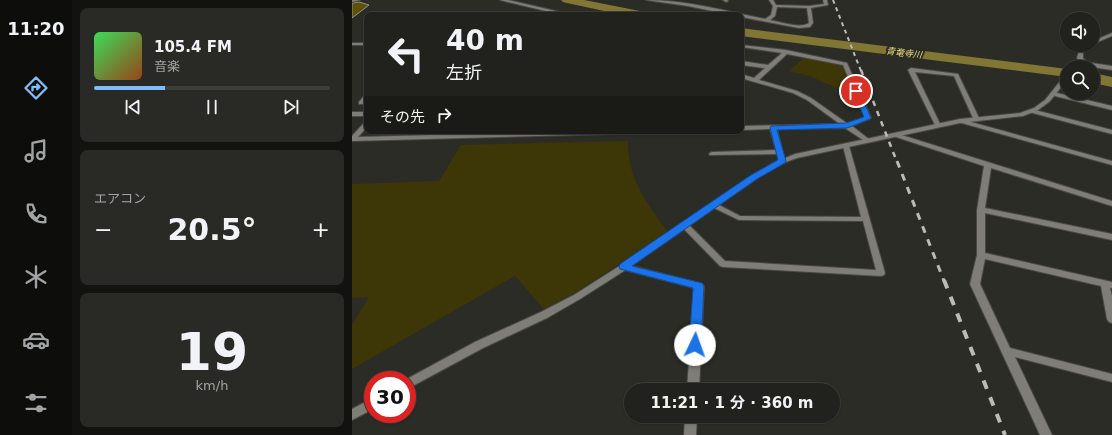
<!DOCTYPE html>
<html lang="ja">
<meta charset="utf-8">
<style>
body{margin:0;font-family:"DejaVu Sans","Noto Sans JP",sans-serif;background:#292926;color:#f1f3f6;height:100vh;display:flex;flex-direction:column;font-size:15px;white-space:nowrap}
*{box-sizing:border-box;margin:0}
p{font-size:13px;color:#a2a3a4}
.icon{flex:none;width:22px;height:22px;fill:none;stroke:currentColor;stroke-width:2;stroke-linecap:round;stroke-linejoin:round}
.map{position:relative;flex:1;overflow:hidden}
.sheet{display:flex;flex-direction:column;gap:8px;padding:8px;background:#121210;width:280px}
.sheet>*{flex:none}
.hud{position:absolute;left:12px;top:12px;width:380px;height:122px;border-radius:8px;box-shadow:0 1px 3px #0004,0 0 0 1px #3e3e3b;background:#21211d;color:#f1f3f6;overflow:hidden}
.buttons{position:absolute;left:708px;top:12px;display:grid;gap:8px}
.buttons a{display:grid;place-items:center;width:40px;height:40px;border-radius:50%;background:#21211d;box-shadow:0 1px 3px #0004,0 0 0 1px #3e3e3b;font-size:20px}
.speed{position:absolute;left:12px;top:371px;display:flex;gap:8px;font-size:20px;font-weight:700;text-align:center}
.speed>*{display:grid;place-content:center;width:52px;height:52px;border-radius:50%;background:#21211d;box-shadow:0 1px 3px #0004,0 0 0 1px #3e3e3b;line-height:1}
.speed .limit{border:6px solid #d22;background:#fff;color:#111}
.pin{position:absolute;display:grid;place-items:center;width:34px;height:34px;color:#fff;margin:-17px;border:2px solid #fff;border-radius:50%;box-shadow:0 1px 4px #0007}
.me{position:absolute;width:44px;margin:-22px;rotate:3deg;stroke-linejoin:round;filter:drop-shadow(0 0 3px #0008)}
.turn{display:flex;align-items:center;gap:14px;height:84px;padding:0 16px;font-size:18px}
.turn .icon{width:52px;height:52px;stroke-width:2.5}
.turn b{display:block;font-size:28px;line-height:34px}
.then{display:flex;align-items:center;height:38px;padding:0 16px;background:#0003;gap:8px;font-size:15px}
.big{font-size:30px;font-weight:700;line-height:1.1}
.sheet .card{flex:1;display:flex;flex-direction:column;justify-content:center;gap:6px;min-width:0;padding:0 14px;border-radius:8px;background:#292926}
.sheet .dial{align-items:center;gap:0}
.dial b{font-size:52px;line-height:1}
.song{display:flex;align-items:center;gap:12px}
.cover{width:48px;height:48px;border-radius:6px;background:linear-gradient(135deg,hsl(130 70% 55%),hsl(20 70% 35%))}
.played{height:4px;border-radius:2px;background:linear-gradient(90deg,#80bdfa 30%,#3e3e3b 30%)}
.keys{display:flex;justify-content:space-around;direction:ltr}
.heat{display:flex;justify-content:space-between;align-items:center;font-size:22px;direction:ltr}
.trip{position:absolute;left:272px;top:383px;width:216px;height:40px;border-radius:20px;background:#21211d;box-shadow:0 1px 3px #0004,0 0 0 1px #3e3e3b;font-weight:700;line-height:40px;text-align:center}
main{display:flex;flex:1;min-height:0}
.menu{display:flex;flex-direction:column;width:72px;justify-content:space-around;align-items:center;background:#0d0d0c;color:#a2a3a4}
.menu .icon{width:28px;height:28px}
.menu .current{color:#80bdfa}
.menu b{font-size:18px;color:#f1f3f6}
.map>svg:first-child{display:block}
</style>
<main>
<nav class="menu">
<b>11:20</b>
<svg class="icon current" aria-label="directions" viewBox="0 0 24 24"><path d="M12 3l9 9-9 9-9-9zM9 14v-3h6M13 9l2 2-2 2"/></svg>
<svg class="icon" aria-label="music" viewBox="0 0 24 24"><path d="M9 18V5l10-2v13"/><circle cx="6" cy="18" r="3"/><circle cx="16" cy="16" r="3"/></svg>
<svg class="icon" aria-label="phone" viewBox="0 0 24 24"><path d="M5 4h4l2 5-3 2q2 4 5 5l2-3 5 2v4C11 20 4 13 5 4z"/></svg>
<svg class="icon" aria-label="climate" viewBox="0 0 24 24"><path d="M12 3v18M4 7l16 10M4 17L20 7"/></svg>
<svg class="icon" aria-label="car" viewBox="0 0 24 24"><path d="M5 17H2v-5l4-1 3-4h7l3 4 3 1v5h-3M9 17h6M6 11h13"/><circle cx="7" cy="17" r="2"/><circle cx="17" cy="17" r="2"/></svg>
<svg class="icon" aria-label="filters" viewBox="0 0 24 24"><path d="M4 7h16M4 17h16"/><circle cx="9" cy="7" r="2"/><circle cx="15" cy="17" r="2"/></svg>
</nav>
<section class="sheet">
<div class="card">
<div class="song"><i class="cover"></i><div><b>105.4 FM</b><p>音楽</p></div></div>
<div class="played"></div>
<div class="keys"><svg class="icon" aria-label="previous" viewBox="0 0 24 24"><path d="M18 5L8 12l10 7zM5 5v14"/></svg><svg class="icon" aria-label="pause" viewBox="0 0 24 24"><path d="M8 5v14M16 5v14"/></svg><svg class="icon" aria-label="next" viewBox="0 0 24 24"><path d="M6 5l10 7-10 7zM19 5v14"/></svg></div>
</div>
<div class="card"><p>エアコン</p>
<div class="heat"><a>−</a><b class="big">20.5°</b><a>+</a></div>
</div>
<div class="card dial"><b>19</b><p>km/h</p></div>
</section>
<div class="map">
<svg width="760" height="435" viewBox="0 0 760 435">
<rect width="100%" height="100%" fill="#2c2c27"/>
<g fill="#3d3607">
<path d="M452,58L490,64L503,97L458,76L437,71Z"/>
<path d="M276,141C275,177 295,204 316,232L224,292L192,309L163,276L0,369V325L17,297L0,298V184L87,181L109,145Z"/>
</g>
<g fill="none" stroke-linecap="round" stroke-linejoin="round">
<g fill="#827634" fill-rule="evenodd">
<path d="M209,0H232L288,11L292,12L294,15H271L215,3L211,2Z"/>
<path d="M389,28L715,69V77L389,36Z"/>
<path d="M741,73L760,77V87L741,83Z"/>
</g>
</g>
<path fill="#5d5104" stroke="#95948e" d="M7,2L17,5L0,18V3Z"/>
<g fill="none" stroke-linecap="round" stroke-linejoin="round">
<defs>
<g id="minor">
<path d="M148,0H156L208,12L205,15H200L202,13Z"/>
<path d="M294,0C334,0 374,11 413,19L419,15L421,6L417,0H421L424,5L457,6L472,4L471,0H475L476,5L459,8L461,23L458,27L447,28L389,17V15H380L336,6ZM425,7L455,8L457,23C449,29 428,22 418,20L423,16Z"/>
<path d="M371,0H375L376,1L374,2Z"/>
<path d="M255,13H259V14L254,15Z"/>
<path d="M760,33V36L741,44V41Z"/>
<rect x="0" y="43" width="15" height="2"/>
<path d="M389,45L434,50L495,63L519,118L500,126L518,140V142H514L493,128L425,129L433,161L432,162H428L425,154L358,155L357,154L358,153L360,152L424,150L418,129L389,130V126L488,124L455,100L441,93L389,78V74L402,78L413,68L389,65V61L416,65L430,53L389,47ZM435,54L491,65L513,117L496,124L459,98L445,91L407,80Z"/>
<path d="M734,45H740L731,53V58L736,64L733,66L725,58L727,51Z"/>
<path d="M559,68L606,74L627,118L626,119H622L621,118L602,76L563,72L589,126L588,127H584L556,70Z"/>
<path d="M701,92L760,106V110L699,95L698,94Z"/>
<path d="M15,94V100L11,104H7V102L13,95Z"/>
<path d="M679,109L760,130V134L677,112L676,111Z"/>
<rect x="0" y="112" width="15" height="4"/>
<path d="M608,119L760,161V165L606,122V120Z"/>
<path d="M15,121V127L6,137L227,131H303L300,133L0,141V136L13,122Z"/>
<path d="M543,133L760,201V206L639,168L633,208L760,234V240L633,213V253L760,282V288H758L760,296V323L757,322L755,319L749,286L633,259L628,284L658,348L760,374V382L663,357L700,435H688L618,284L625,255V210L632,166L541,136V134Z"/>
<path d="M494,144L497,146L533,273L532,275L529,276L371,267L368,266L329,226L330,224H336L373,261L524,270L511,221L387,220L358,206L359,204H365L388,216L509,217L491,146Z"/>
<path d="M272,264L347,283L350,284L352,286L347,390H335L342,288L269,269L268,267L269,265Z"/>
<path d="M333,416H345L344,435H332Z"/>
</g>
<g id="tertiary">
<path d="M0,0H8L0,2Z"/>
<path d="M733,62L760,66V70L733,66L719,67Z"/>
<path d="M715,74V80L697,102L686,110L671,116L608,123L445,158L423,166L275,269L228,299L195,318L131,348L55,389V380H53L123,342L189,312L222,295L269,265L419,164L443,154L608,119L668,113L682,108L693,100L713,75Z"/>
<path d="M21,398V409L0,420V409Z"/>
</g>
</defs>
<use href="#minor" stroke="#4a4945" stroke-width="2"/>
<use href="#tertiary" stroke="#4a4945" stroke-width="2"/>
<use href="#minor" fill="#7e7d77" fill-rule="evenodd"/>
<use href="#tertiary" fill="#7e7d77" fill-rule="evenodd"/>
<path stroke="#bcbbb7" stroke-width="2" stroke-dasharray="4 4" stroke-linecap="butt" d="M481,0L509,71"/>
<path stroke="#bcbbb7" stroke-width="2.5" stroke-dasharray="5.5 5.5" stroke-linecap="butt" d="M509,70L545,162"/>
<path stroke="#bcbbb7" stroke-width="3" stroke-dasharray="7 7" stroke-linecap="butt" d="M545,161L592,281"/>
<path stroke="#bcbbb7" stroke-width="4" stroke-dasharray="9 9" stroke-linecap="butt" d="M592,280L653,435"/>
</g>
<path fill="#1a73e8" stroke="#114b97" d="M502,89L507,91L519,118L518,119L495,128L425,130L434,161L433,163L405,179L280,266L350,283L352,286L349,345L347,348L343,350L339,348L337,345L341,288L268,269L267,267L268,264L399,175L426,160L418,128L419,126L494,123L512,117L501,91Z"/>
<g text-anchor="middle" stroke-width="4" stroke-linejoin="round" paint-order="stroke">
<g font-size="9" font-style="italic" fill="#efdf7f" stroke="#2c2c27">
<text transform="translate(552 53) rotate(7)" y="3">青竜寺川</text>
</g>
</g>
</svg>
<div class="buttons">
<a><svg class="icon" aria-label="sound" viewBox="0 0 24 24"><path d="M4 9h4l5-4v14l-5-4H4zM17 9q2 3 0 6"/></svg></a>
<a><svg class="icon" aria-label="search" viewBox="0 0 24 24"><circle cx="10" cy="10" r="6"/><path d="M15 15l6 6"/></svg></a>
</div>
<div class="speed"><div class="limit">30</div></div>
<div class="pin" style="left:504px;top:91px;background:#d93025"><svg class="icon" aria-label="arrive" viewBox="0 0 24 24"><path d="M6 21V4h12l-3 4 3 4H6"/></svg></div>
<svg class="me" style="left:343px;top:345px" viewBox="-20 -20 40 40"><circle r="19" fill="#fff"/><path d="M0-13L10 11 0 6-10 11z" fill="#1a73e8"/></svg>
<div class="trip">11:21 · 1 分 · 360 m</div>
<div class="hud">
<div class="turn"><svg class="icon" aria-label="left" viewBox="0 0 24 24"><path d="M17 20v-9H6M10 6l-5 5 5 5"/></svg><div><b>40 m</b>左折</div></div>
<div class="then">その先<svg class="icon" aria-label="right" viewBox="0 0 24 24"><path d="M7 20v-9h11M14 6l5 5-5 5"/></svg></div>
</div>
</div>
</main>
